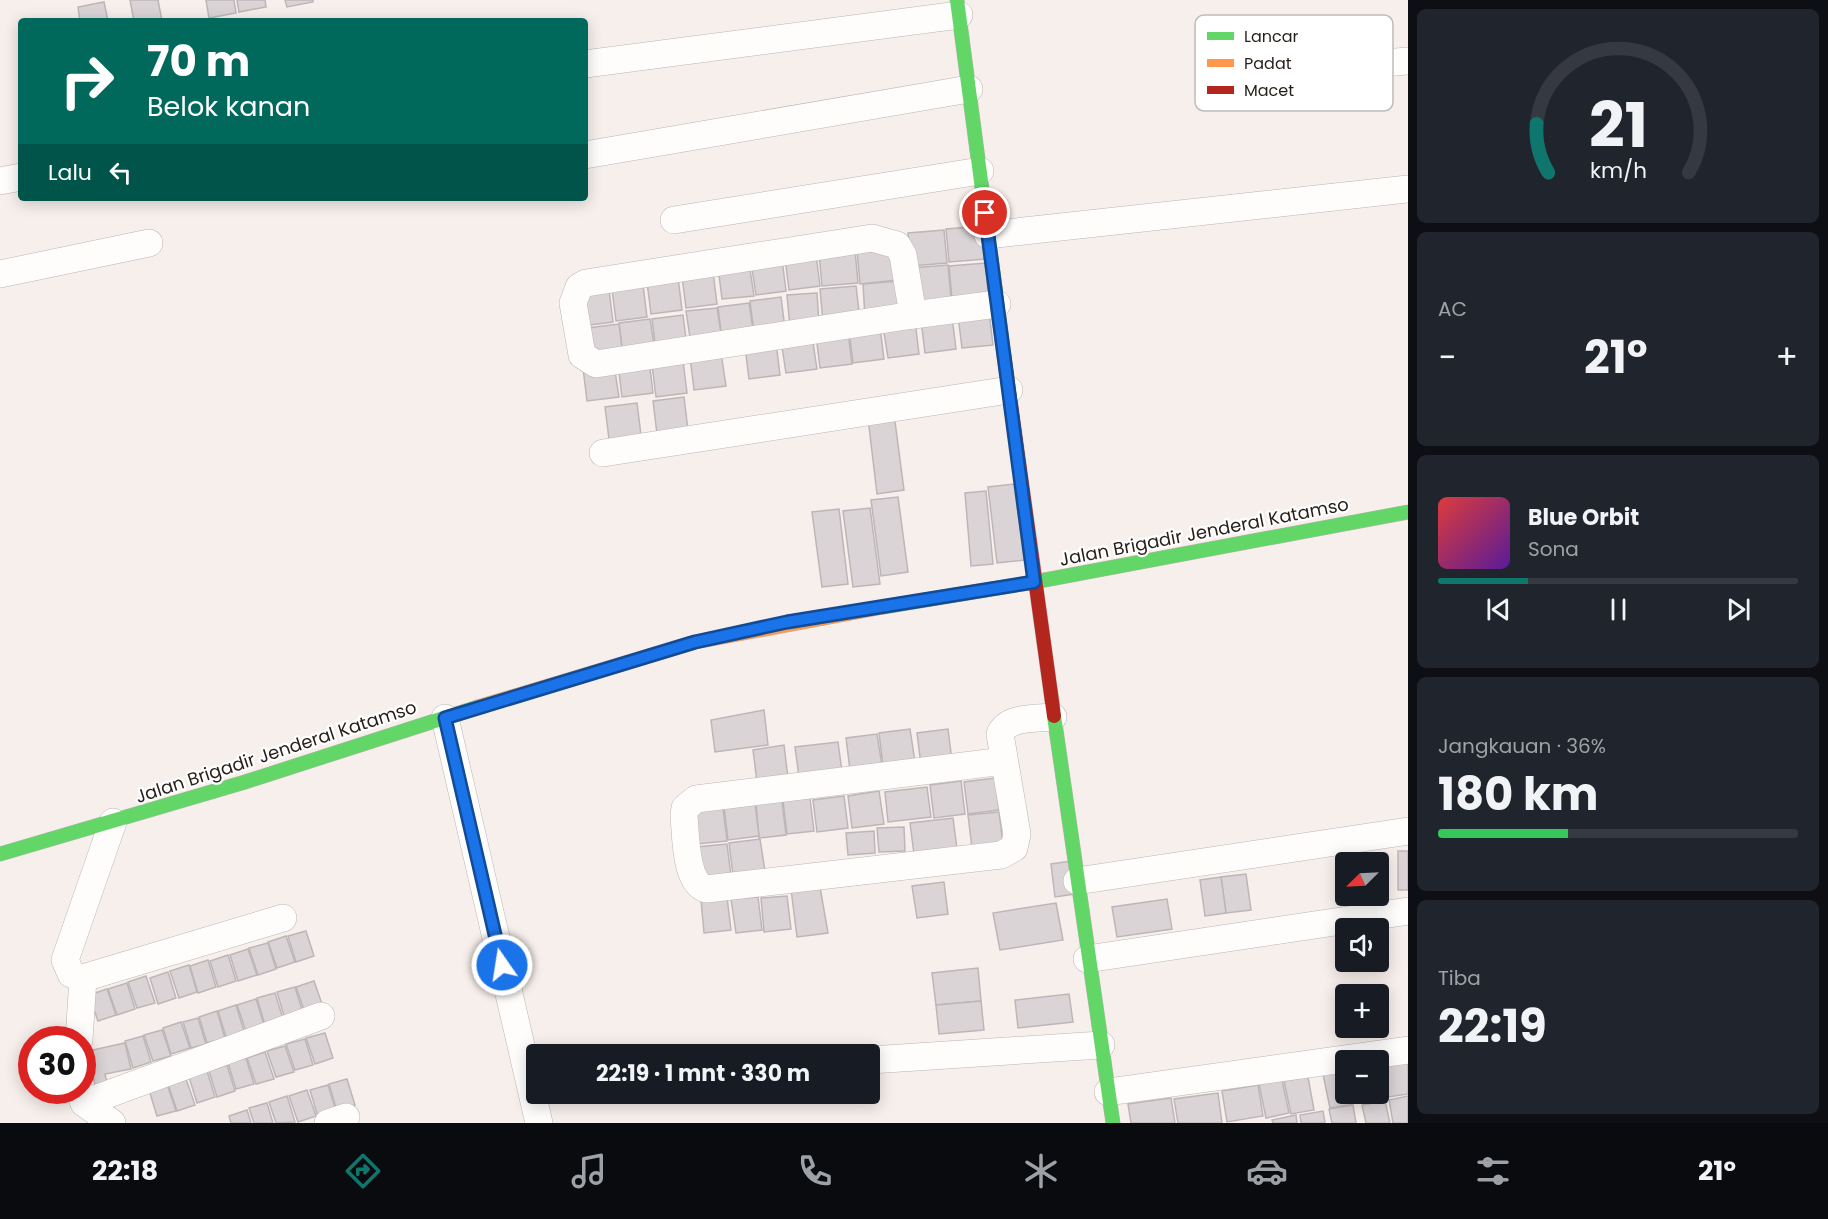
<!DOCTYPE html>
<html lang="id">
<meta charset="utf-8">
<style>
body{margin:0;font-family:Poppins,sans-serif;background:#20242c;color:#f1f3f6;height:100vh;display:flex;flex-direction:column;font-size:22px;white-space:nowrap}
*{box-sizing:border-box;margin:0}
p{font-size:20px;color:#9ea1a6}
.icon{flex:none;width:33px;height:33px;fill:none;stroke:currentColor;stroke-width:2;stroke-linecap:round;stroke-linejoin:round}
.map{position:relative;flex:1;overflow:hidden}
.drawer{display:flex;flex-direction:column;gap:9px;padding:9px;background:#0d0f14;width:420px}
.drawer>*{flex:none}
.hud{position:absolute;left:18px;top:18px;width:570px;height:183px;border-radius:6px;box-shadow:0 3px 15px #0003;background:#00695c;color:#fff;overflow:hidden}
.needle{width:39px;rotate:246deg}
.buttons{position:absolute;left:1335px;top:852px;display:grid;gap:12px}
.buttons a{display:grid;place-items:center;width:54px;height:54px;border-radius:6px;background:#171b24;box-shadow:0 3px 15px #0003;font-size:30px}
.speed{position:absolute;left:18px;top:1026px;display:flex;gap:12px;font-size:30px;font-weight:700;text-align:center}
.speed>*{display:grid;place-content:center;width:78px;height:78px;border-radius:50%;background:#171b24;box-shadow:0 3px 15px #0003;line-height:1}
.speed .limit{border:9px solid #d22;background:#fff;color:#111}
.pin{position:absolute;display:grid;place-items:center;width:51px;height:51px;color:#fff;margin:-26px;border:3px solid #fff;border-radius:50%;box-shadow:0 2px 6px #0007}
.me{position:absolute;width:66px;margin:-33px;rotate:347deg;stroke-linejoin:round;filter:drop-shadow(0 0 4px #0008)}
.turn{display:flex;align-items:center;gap:21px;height:126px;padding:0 30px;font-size:27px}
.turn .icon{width:78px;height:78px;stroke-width:2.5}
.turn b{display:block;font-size:42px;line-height:51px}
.then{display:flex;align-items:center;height:57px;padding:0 30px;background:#0003;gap:12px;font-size:22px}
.big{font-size:45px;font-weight:700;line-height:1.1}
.drawer .widget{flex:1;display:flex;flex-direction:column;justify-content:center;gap:9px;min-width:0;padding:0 21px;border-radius:9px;background:#20242c}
.drawer .dial{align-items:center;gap:0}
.dial svg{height:156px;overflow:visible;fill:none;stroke:#363941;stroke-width:7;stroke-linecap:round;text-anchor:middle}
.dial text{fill:#f1f3f6;stroke:none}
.song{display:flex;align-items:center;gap:18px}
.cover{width:72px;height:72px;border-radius:9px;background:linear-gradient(135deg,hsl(0 70% 55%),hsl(270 70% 35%))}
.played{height:6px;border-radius:3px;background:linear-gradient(90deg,#0f766e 25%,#363941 25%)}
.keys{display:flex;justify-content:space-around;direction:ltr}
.heat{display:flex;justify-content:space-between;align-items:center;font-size:33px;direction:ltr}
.charge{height:9px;border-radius:4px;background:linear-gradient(90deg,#34c759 36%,#363941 0)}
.trip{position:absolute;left:526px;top:1044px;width:354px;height:60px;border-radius:6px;background:#171b24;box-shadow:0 3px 15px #0003;font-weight:700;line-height:60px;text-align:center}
.tab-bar{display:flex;height:96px;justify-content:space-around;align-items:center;background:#090b0e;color:#9ea1a6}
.tab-bar .icon{width:42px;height:42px}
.tab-bar .selected{color:#0f766e}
.tab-bar b{font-size:27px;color:#f1f3f6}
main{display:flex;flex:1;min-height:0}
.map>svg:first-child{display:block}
</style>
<main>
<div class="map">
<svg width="1408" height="1123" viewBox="0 0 1408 1123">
<rect width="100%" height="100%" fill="#f7efeb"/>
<g fill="#dad4d7" stroke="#bdb6b9" stroke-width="1.5">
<path d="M130,0H158L162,21H134Z"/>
<path d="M206,0H234L236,13L209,18Z"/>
<path d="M237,0H265L266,7L239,12Z"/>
<path d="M285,0H313V2L287,7Z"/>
<path d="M104,2L108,21H80L78,7Z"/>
<path d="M982,226L986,259L949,262L946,229Z"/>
<path d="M944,230L947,263L911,266L908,233Z"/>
<path d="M894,247L897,280L860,284L857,250Z"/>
<path d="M855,250L858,283L822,286L819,253Z"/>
<path d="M816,254L820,286L789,290L785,258Z"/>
<path d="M782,259L786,291L756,295L751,262Z"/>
<path d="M749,263L754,296L722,299L718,267Z"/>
<path d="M986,263L988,296L952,299L949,266Z"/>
<path d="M948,265L951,299L914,302L911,268Z"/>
<path d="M713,272L717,304L686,308L682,276Z"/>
<path d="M678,277L682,310L651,314L647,282Z"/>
<path d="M899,281L902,314L865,317L863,284Z"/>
<path d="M643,285L647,317L616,321L612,289Z"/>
<path d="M856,286L860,320L823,323L820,289Z"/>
<path d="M609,290L613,322L582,326L578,294Z"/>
<path d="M817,293L819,324L790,327L787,295Z"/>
<path d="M781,297L785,329L754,333L750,301Z"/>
<path d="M749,303L754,336L722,340L718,307Z"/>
<path d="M717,308L722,340L691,344L686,311Z"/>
<path d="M989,312L993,345L962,348L958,316Z"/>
<path d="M683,315L687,347L656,351L652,319Z"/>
<path d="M952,317L956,349L925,353L921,320Z"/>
<path d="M650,319L655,351L623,355L619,323Z"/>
<path d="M915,321L919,354L888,358L883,326Z"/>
<path d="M619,324L623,356L592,360L587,328Z"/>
<path d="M880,327L884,359L853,363L849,331Z"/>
<path d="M848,332L852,364L820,368L816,335Z"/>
<path d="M812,336L817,369L786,373L781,340Z"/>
<path d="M776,343L780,375L749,379L745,347Z"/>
<path d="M721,353L726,386L694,390L690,357Z"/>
<path d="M649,360L653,393L622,397L618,364Z"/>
<path d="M683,361L687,393L656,397L652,365Z"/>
<path d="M614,365L619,397L587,401L583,368Z"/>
<path d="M684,397L688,430L657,434L653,401Z"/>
<path d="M637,403L641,435L609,439L605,407Z"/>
<path d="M894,414L904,490L877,494L868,418Z"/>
<path d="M1014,484L1024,560L997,563L988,487Z"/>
<path d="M986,491L993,564L971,566L965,493Z"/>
<path d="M898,497L908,572L881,576L871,500Z"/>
<path d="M870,508L880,584L853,587L843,511Z"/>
<path d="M839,509L848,584L822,587L812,512Z"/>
<path d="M764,710L768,745L715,752L711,720Z"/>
<path d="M910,729L915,762L883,766L879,733Z"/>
<path d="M948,729L952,761L921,765L917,733Z"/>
<path d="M877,734L882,766L850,770L846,738Z"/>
<path d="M838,742L842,772L799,777L795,747Z"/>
<path d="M784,745L788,778L757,782L753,750Z"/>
<path d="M995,778L999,810L968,814L964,782Z"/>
<path d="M961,781L965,814L934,818L930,785Z"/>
<path d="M927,787L931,817L888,822L885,792Z"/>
<path d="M879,791L884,824L852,828L848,796Z"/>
<path d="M844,796L848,828L817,832L813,800Z"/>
<path d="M810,798L814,831L787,834L783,801Z"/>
<path d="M782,801L786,835L759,838L756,804Z"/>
<path d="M755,804L759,836L728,840L724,807Z"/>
<path d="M723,808L727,841L696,844L692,812Z"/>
<path d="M999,812L1003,844L972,848L968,815Z"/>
<path d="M953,818L957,849L914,854L910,823Z"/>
<path d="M904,827L905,851L879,852L877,828Z"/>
<path d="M874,831L875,853L848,855L846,833Z"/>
<path d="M760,839L765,871L733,875L729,843Z"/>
<path d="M727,844L731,876L700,880L696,847Z"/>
<rect x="1398" y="851" width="10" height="39"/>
<path d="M1071,861L1075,894L1055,897L1051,864Z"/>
<path d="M1246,874L1251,910L1226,913L1221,877Z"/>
<path d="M1221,877L1226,913L1205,916L1200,880Z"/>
<path d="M944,882L948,914L917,918L912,886Z"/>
<path d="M820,887L828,933L797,937L791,889Z"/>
<path d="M787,896L791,929L764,932L761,898Z"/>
<path d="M727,897L731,930L704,933L701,900Z"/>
<path d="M758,897L762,930L736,933L731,899Z"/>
<path d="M1167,899L1172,929L1117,937L1112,907Z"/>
<path d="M1056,903L1063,940L1000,950L993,913Z"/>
<path d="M306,931L314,956L296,962L288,936Z"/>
<path d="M286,936L295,962L277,968L268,942Z"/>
<path d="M268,943L276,969L258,975L249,948Z"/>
<path d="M248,949L257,975L238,981L230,955Z"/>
<path d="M228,955L236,981L218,987L210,961Z"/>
<path d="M208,960L216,987L198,993L190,966Z"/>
<path d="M189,965L197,992L179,998L170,971Z"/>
<path d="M978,968L981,1001L936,1005L932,973Z"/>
<path d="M168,972L176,998L158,1004L150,978Z"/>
<path d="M146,976L155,1003L137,1008L128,982Z"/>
<path d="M314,981L323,1007L305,1013L296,987Z"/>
<path d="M127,983L135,1009L117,1015L108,989Z"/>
<path d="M295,987L303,1013L285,1019L277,992Z"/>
<path d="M107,989L116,1015L98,1021L89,995Z"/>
<path d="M275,993L283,1019L265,1025L257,998Z"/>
<path d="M1069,994L1073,1022L1018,1028L1015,1000Z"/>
<path d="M256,999L264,1025L246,1031L237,1005Z"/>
<path d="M981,1001L984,1030L939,1034L936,1005Z"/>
<path d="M236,1005L244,1031L226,1037L218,1011Z"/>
<path d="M217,1011L225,1038L207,1043L199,1017Z"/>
<path d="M198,1018L206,1044L191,1048L183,1022Z"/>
<path d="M181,1022L190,1048L171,1054L163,1028Z"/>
<path d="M162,1030L171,1056L153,1061L144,1035Z"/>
<path d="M325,1033L333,1058L315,1064L306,1038Z"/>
<path d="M143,1036L151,1062L133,1068L125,1041Z"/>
<path d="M305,1039L313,1065L295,1070L286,1044Z"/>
<path d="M125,1043L131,1069L105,1074L107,1084L96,1090L88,1051Z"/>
<path d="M285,1046L294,1072L276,1077L267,1051Z"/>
<path d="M265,1052L274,1079L256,1084L247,1058Z"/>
<path d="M246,1058L254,1084L236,1089L228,1063Z"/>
<path d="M1408,1059V1094L1388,1097L1382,1064Z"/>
<path d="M227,1065L235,1091L217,1097L209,1071Z"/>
<path d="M1346,1070V1094H1351L1353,1104L1330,1108L1323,1074Z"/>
<path d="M207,1071L215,1097L197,1103L189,1077Z"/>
<path d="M1378,1071L1384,1099L1361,1103L1359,1094H1378Z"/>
<path d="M1308,1077L1314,1110L1291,1114L1284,1081Z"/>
<path d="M186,1079L195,1105L177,1111L168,1084Z"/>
<path d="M347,1079L355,1105L337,1111L329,1084Z"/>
<path d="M1282,1080L1289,1113L1266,1118L1259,1084Z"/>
<path d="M167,1084L176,1111L157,1116L149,1090Z"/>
<path d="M328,1085L336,1111L318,1117L310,1090Z"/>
<path d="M1258,1085L1263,1116L1227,1122L1222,1091Z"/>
<path d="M307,1090L316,1116L298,1122L289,1096Z"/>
<path d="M1218,1093L1222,1123H1178L1174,1099Z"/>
<path d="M287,1096L295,1122L276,1123L269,1102Z"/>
<path d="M1408,1096V1123H1393L1389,1100Z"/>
<path d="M1171,1098L1175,1123H1131L1128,1104Z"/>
<path d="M1385,1101L1390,1123H1366L1362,1105Z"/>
<path d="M267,1103L273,1123H254L249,1108Z"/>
<path d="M1353,1105L1356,1123H1332L1329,1109Z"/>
<path d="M247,1110L251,1123H231L229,1116Z"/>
<path d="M1323,1111L1325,1123H1301L1300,1115Z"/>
<path d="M1296,1115L1297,1123H1273L1272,1120Z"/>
</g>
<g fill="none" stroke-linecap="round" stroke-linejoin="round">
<defs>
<g id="street">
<path d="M585,64L959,15"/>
<path d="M1220,77L1408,61"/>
<path d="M585,155L969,89"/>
<path d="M0,181L21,177"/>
<path d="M674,220L980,171"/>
<path d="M988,235L1408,189"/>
<path d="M872,238L897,245L903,255L913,315L596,364L582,355L573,303L579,287L586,283Z"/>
<path d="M0,274L149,243"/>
<path d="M913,315L997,304"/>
<path d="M603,453L1009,390"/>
<path d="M445,718L539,1123"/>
<path d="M1004,761L696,799L685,808L684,816C686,837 685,882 706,889L1001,855L1014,848L1017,834L1000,734C1008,716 1036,719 1053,717"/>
<path d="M113,822L65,960L71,974L83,978L283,918"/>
<path d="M1077,881L1408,831"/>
<path d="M1087,959L1408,911"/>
<path d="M79,1040L83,978"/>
<path d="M870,1060L1101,1045"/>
<path d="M79,1090L84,1103L321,1016"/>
<path d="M1108,1092L1408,1050"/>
<path d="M84,1103L112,1123"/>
<path d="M328,1123L346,1117"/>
</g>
<g id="fast">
<path d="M957,0L1004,355"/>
<path d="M883,607L1034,582L1408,512"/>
<path d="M1054,716L1113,1123"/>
<path d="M0,854L245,782L478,707"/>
</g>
<path id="slow" d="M478,707L695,642L883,607"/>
<path id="jam" d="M1004,355L1054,716"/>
</defs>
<use href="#street" stroke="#bdb5b1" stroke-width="28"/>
<use href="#fast" stroke="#bdb5b1" stroke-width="15"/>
<use href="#slow" stroke="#bdb5b1" stroke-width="15"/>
<use href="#jam" stroke="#bdb5b1" stroke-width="15"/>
<use href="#street" stroke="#fefdfc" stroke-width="27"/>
<use href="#fast" stroke="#63d668" stroke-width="14"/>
<use href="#slow" stroke="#ff974d" stroke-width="14"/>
<use href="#jam" stroke="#b3261e" stroke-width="14"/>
</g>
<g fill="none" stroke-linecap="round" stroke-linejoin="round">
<defs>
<path id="route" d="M502,965L445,718L695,642L787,622L1034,582L985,213"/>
</defs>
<use href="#route" stroke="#114b97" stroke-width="15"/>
<use href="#route" stroke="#1a73e8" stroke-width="10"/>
</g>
<g text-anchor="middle" stroke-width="4.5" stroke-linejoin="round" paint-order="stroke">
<g font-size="18" fill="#271e1a" stroke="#fff">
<text transform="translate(1204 532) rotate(-11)" y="6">Jalan Brigadir Jenderal Katamso</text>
<text transform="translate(276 752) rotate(-18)" y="6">Jalan Brigadir Jenderal Katamso</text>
</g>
</g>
<rect x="1195" y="15" width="198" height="96" rx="9" fill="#fff" stroke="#bebcba" stroke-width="1.5"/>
<rect x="1207" y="32" width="27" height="8" fill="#63d668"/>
<rect x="1207" y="59" width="27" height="8" fill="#ff974d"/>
<rect x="1207" y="86" width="27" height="8" fill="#b3261e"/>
<g font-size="16" fill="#271e1a">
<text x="1244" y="42">Lancar</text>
<text x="1244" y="69">Padat</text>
<text x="1244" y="96">Macet</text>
</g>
</svg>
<div class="buttons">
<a><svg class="needle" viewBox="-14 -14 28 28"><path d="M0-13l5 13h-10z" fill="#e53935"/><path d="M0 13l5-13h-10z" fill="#9ea1a6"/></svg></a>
<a><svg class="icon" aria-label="sound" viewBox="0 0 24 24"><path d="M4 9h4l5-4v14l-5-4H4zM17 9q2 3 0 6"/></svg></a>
<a>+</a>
<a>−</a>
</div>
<div class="speed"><div class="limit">30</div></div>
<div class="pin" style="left:985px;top:213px;background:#d93025"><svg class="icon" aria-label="arrive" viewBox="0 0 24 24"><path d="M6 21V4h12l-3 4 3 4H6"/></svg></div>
<svg class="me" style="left:502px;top:965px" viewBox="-20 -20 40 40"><circle r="17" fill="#1a73e8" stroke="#fff" stroke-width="3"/><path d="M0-11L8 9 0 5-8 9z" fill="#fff"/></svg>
<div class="trip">22:19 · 1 mnt · 330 m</div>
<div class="hud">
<div class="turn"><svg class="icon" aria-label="right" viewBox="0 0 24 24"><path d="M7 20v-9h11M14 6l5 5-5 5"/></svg><div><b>70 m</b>Belok kanan</div></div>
<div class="then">Lalu<svg class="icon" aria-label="left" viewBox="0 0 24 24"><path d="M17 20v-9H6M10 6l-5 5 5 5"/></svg></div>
</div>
</div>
<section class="drawer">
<div class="widget dial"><svg viewBox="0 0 100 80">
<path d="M14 69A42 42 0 1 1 86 69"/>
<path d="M14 69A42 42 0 0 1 8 44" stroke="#0f766e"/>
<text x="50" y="56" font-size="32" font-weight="700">21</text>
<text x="50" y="72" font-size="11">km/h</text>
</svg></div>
<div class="widget"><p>AC</p>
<div class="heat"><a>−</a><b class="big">21°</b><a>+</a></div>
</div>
<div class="widget">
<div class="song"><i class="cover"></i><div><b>Blue Orbit</b><p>Sona</p></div></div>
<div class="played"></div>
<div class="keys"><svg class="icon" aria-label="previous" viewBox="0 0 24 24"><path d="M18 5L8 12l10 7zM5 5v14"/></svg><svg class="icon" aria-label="pause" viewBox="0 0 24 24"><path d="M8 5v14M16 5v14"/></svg><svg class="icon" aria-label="next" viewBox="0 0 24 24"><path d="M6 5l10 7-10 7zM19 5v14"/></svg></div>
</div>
<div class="widget"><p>Jangkauan · 36%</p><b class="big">180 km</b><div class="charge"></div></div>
<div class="widget"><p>Tiba</p><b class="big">22:19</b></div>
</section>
</main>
<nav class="tab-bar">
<b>22:18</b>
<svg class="icon selected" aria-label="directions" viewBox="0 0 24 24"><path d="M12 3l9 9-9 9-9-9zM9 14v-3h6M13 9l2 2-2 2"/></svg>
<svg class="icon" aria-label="music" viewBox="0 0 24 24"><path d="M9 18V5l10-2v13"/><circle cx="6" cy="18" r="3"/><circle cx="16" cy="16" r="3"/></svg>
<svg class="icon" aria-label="phone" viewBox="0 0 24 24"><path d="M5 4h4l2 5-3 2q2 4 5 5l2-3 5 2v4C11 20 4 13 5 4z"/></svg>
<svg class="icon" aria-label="climate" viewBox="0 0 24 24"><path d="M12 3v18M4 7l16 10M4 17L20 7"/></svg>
<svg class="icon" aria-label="car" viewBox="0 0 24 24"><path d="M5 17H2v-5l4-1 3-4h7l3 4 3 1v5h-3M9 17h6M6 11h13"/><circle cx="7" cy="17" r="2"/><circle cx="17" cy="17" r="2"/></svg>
<svg class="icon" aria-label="filters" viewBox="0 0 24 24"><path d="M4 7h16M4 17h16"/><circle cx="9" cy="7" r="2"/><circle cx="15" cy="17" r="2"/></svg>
<b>21°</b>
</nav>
